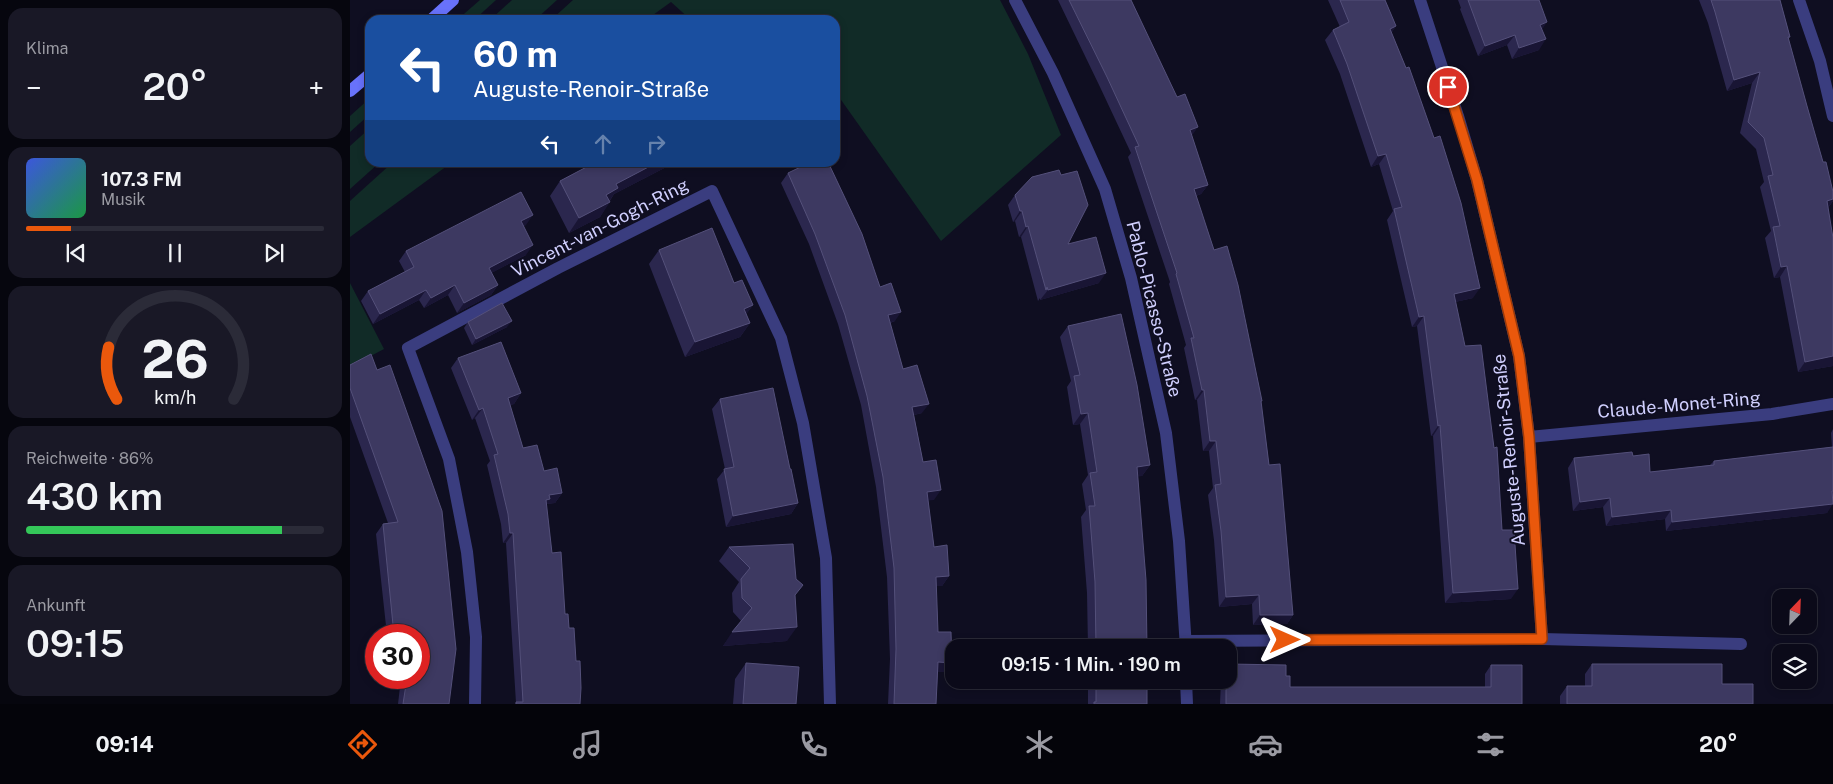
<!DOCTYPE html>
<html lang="de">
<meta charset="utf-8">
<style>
body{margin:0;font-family:"Public Sans",sans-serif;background:#191826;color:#f1f3f6;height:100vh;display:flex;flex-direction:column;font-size:19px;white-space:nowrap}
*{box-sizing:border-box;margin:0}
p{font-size:16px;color:#9a9aa2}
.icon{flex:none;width:28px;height:28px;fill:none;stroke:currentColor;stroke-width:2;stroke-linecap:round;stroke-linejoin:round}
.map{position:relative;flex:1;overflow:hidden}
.sheet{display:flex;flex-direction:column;gap:8px;padding:8px;background:#06060e;width:350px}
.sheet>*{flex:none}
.hud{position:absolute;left:15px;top:15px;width:475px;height:152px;border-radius:15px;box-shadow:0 2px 8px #0003,0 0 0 1px #2b2b38;background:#1a4fa0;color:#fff;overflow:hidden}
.needle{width:32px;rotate:23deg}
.buttons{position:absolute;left:1422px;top:589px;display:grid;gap:10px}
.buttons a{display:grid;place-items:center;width:45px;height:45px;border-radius:10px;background:#0b0a19;box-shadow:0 2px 8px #0003,0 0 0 1px #2b2b38;font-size:25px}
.speed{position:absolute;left:15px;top:624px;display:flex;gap:10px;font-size:25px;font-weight:700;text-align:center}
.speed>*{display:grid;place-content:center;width:65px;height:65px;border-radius:50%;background:#0b0a19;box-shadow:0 2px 8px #0003,0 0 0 1px #2b2b38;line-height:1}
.speed .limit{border:8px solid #d22;background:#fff;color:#111}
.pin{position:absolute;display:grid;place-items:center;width:42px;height:42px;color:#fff;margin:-21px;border:2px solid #fff;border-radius:50%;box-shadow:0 1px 5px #0007}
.me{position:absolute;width:55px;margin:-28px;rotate:90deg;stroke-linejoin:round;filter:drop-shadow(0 0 4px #0008)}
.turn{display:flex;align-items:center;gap:18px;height:105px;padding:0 25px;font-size:22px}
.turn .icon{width:65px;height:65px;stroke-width:2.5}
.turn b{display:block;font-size:35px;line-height:42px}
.lanes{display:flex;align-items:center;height:48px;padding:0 25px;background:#0003;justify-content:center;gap:25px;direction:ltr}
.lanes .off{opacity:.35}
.big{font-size:38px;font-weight:600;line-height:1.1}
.sheet .tile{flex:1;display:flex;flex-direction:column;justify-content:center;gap:8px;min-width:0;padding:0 18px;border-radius:15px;background:#191826}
.sheet .dial{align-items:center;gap:0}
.dial svg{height:130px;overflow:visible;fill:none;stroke:#2b2b38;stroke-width:7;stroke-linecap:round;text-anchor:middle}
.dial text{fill:#f1f3f6;stroke:none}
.song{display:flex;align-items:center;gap:15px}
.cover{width:60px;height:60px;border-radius:8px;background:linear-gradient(135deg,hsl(230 70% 55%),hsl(140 70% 35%))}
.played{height:5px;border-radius:2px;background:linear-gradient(90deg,#ea580c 15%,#2b2b38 15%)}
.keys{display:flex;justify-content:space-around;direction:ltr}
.heat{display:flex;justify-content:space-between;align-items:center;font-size:28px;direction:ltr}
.charge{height:8px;border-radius:4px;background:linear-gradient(90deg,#34c759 86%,#2b2b38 0)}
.trip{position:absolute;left:595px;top:639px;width:292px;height:50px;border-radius:15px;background:#0b0a19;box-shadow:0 2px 8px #0003,0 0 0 1px #2b2b38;font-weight:600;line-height:50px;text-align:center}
.menu{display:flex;height:80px;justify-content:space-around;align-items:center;background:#04040a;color:#9a9aa2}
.menu .icon{width:35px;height:35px}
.menu .selected{color:#ea580c}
.menu b{font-size:22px;color:#f1f3f6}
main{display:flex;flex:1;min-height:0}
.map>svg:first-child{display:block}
</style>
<main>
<section class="sheet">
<div class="tile"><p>Klima</p>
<div class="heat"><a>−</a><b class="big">20°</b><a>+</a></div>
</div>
<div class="tile">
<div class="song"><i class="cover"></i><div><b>107.3 FM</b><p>Musik</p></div></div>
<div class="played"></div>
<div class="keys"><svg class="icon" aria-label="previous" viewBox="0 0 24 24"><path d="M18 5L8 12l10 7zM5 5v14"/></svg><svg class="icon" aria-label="pause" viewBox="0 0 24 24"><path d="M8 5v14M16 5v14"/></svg><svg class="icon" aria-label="next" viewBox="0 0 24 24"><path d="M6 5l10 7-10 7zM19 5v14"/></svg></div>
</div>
<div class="tile dial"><svg viewBox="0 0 100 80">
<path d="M14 69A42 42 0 1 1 86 69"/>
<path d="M14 69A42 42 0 0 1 9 37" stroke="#ea580c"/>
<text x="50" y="56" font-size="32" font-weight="700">26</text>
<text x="50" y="72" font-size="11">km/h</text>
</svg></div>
<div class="tile"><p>Reichweite · 86%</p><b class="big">430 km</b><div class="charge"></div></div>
<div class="tile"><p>Ankunft</p><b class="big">09:15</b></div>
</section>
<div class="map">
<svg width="1483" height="704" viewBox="0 0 1483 704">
<rect width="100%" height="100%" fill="#0f0e21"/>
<g fill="#112b27">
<path d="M130,0H146L124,20H107Z"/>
<path d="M162,0H207L185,20H140Z"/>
<path d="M223,0H650L678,54L711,135L591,241L489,97L485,100V20H341L321,2L296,20H201Z"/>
<path d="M20,98V114L0,132V116Z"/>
<path d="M20,128V162L29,163L0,189V146Z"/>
<path d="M42,163H101L0,237V201Z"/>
<path d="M0,283L34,349L0,367Z"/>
</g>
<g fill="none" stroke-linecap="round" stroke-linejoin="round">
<g stroke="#3a3d7f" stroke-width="12">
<path d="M665,0L703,73L755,189L781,278L816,433L829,541L836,648"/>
<path d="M1070,0L1108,116L1127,180L1169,356L1179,437L1192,639"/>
<path d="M1449,0L1470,61L1483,116"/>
<path d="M1179,437L1422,414L1483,404"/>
<path d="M836,641L1192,639L1391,644"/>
<path d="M836,680L837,704"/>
<path d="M125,704L126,637L117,552L99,459L58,348L208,268L362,191L431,338L453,423L476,558L480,704"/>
</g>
<g stroke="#6872fb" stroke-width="12">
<path d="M81,20L103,0"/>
<path d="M0,91L20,74"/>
</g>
</g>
<g fill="#2b274e">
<path d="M708,0H781L842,136L858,185L851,194L846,196L911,403L919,465L943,615L937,624L903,625L902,604L869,607L864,540L858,495L863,488L859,451H853L847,400H845L834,348L836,345L819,284L820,282L778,157L781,153L750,87Z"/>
<path d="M978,0H1035L1046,26L1041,33L1123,298L1105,302L1152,530L1161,599L1095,603L1083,436H1081L1067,326L1062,327L1037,220L1043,211L1029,164L1021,167L990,74L975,40L983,30L990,27Z"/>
<path d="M1108,0H1189L1192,30L1189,50L1162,59L1157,45L1128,56L1110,9L1111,8Z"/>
<path d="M1349,0H1430L1440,37L1438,39L1483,201L1478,208L1483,238V366L1448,372L1430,277L1424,278L1415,238L1421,231L1410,187L1414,182L1406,149L1390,133L1402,83L1377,91L1358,23Z"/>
<path d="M246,162H326L264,194L250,217L219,233L200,196L210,181Z"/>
<path d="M438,173L530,287L545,321L540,323L553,369L572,413L564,415L573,462L584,500H578L584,547L599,576L592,586H586L588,632L602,663L595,672H588L586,704H538L540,659L537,577L526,487L511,405L488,324L459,244L431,183Z"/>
<path d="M665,195L718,244L749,283L690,300V298L688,301L671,237H669L665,221L663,222L658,205Z"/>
<path d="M176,225L174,226L176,255L141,273L148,285L141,295L107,313L98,295L74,308L69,300L23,324L11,301L18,291L55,272L49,261L56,251Z"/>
<path d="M309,250L384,283L403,305L396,314L400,323L390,337L335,357L299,264Z"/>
<path d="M118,322L157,327L122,345L114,328Z"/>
<path d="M718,326L800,465L792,476H788L797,648H738L737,593L731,517L736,510L732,484L738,475L730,424L723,425L717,387L721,381L710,337Z"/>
<path d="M21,354L99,704H48L51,678H69V635H37L26,534L33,524L38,523L0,417V365Z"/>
<path d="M108,358L171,393L164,404L160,405L173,448L212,493L205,503L196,504L202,553L215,614L219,628L226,661L230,704H165L166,703L156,543H153L151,524L137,465L140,461L125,418L122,420L101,368Z"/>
<path d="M370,399L440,469L448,503L441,514L376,527L367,479L375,469L362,409Z"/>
<path d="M1483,429V500L1477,513L1316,531L1315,519L1256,526L1253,507L1223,511L1218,468L1224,458L1283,456L1300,472L1360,465L1364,461L1482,447L1481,433Z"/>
<path d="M379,547L445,597L437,641L373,646L391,621L383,612L382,593L389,582L369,561Z"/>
<path d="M396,663L446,704H383L385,679Z"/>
<path d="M1242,664L1372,684L1403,704H1210V696L1217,686H1235V674Z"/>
<path d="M1141,665L1172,704H870L871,680L936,676L940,687H1135V674Z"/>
<rect x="738" y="680" width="59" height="24"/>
</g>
<g fill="#191534">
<path d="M1197,22L1190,33V25Z"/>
<path d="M1046,26L1039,37L1040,29Z"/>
<path d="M1165,35L1157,45L1128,56L1135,46Z"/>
<path d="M1196,39L1189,50L1162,59L1169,48Z"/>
<path d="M1410,72L1402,83L1377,91L1384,80Z"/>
<path d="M848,127L841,137L840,130Z"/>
<path d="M1036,154L1029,164L1021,167L1028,156Z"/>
<path d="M308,162H326L264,194L258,203L256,195L266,184Z"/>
<path d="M858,185L851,194L837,199L844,189Z"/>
<path d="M1483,199V201L1477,209V201Z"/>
<path d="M260,202L250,217L219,233L229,218Z"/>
<path d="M670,211H672L665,221L663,222Z"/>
<path d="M183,215L176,225L164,231L171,221Z"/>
<path d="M678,226L671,237H669L676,227Z"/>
<path d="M183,245L176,255L132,278L139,268Z"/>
<path d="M1437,266L1430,277L1424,278L1431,267Z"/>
<path d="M756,273L749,283L690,300L698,290Z"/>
<path d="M105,285L98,295L74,308L81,298Z"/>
<path d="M148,285L141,295L107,313L114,303Z"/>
<path d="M1130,288L1123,298L1096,304L1104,294Z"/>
<path d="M76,290L69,300L23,324L30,314Z"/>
<path d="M403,305L392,320L394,309Z"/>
<path d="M551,312L545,321L532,325L538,315Z"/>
<path d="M1074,316L1067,326L1062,327L1069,317Z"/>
<path d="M162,321L157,327L122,345L126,339Z"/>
<path d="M400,323L390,337L335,357L345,342Z"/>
<path d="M1483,356V366L1448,372L1455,362Z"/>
<path d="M852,390H854L847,400H845Z"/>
<path d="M171,393L164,404L151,408L158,398Z"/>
<path d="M579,404L572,413L555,417L562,407Z"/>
<path d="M133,408L125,418L122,420L129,410Z"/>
<path d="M738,413L730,424L723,425L731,414Z"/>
<path d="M1090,425L1083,436H1081L1088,426Z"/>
<path d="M860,441H866L859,451H853Z"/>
<path d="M800,465L792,476L780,478L787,467Z"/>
<path d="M591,490L584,500L571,501L577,492Z"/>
<path d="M212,493L205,503L196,504L189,510L199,495Z"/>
<path d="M1260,498L1253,507L1223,511L1230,502Z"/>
<path d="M448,503L441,514L376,527L383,516Z"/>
<path d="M1483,504L1477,513L1316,531L1322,522Z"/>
<path d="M1321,510L1315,519L1256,526L1262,517Z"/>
<path d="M160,533H163L156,543H153Z"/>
<path d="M599,576L592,586H579L586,577Z"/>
<path d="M1168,589L1161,599L1095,603L1103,593Z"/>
<path d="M909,595L902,604L869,607L876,597Z"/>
<path d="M910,615H943L937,624L903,625Z"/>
<path d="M447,627L437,641L373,646L382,632Z"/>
<path d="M588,662L602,663L595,672H581Z"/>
</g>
<g fill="#3d3961" stroke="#54507a">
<path d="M719,0H781L827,97L835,94L848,127L840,130L858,185L844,189L864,250L877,246L888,285L912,401H911L919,465L930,464L943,615H910L909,595L876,597L871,531L865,485L871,484L866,441H860L854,390H852L841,338H844L826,274L827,273L785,147L789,146L757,77Z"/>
<path d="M990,0H1035L1046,26L1040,29L1056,68L1059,67L1084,138L1090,136L1111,203L1130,288L1104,294L1115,346L1131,345L1144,448L1147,447L1152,530H1164L1168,589L1103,593L1090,425L1088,426L1074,316L1069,317L1044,209L1052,207L1036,154L1028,156L997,64L983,30L999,22Z"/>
<path d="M1118,0H1189L1197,22L1190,25L1196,39L1169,48L1165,35L1135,46Z"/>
<path d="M1361,0H1430L1440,37H1438L1457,106L1473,162H1476L1483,192V199L1477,201L1483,238V356L1455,362L1437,266L1431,267L1423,227L1430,226L1418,176L1423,175L1414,138L1398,122L1410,72L1384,80L1365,12Z"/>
<path d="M246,162H308L266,184L268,188L256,195L260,202L229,218L210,181Z"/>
<path d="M461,162H478L512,234L530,287L541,283L551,312L538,315L553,369L567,365L579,404L562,407L573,462L586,460L591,490L577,492L584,547L597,545L599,576L586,577L588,632H601L602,663L588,662L586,704H544L546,649L544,568L533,477L517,396L495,315L465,234L438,173Z"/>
<path d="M709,170L711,175L727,171L738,205L718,244L746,237L756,273L698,290L697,287L696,290L678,226L676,227L672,211H670L665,195L682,177Z"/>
<path d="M171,192L183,215L171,221L183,245L139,268L148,285L114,303L105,285L81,298L76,290L30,314L18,291L64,267L56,251Z"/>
<path d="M362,228L384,283L392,280L403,305L394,309L400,323L345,342L309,250Z"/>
<path d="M152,303L162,321L126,339L118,322Z"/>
<path d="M771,314L787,385L800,465L787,467L796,580L797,648H746L745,582L739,506H745L740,473L747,472L738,413L731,414L724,376L730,375L718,326Z"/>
<path d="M151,342L171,393L158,398L173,448L187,445L194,471L207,468L212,493L199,495L200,499L196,500L202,553L211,552L215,614H218L219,628H224L226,661H230L231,688L230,704H166V702H173L163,533H160L158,514L144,455L148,454L133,408L129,410L108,358Z"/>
<path d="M21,354L27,370L40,365L92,511L106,649L99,704H53L57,678H69V635H44L33,524L48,522L0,388V365Z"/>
<path d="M423,388L440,469H441L448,503L383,516L374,469L384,467L370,399Z"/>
<path d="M1483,447V491H1482L1483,504L1322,522L1321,510L1262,517L1260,498L1230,502L1224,458L1282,452L1283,456L1299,454L1300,472L1364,465V461Z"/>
<path d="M443,544L446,579L453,585L445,595L447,627L382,632L402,608L392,598L391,579L400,568L379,547Z"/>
<path d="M396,663L449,667L446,704H393Z"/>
<path d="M879,664L936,665V676H940V687H1141V665H1172V704H876V680H879Z"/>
<path d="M1242,664H1372V684H1403V704H1217V686H1242Z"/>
<path d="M746,680H797V704H744V702H746Z"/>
</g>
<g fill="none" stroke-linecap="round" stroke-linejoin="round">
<defs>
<path id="route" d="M935,640L1192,639L1179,437L1169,356L1127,180L1098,87"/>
</defs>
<use href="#route" stroke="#983908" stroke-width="12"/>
<use href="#route" stroke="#ea580c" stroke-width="9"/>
</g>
<g text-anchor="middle" stroke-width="4" stroke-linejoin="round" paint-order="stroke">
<g font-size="18" fill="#d0cffe" stroke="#0f0e21">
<text transform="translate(250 228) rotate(-27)" y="6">Vincent-van-Gogh-Ring</text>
<text transform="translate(804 309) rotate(76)" y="6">Pablo-Picasso-Straße</text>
<text transform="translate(1329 405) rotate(-5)" y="6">Claude-Monet-Ring</text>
<text transform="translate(1159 450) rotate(-96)" y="6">Auguste-Renoir-Straße</text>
</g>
</g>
</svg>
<div class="buttons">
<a><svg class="needle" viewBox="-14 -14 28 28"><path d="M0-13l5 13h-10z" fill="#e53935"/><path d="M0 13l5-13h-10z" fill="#9a9aa2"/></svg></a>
<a><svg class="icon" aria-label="layers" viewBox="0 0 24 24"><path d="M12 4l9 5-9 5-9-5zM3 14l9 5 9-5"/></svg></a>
</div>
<div class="speed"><div class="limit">30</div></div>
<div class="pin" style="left:1098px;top:87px;background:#d93025"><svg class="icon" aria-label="arrive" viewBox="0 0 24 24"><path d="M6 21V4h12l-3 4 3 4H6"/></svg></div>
<svg class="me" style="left:935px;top:640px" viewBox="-20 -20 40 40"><path d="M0-17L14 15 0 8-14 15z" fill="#ea580c" stroke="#fff" stroke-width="4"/></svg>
<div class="trip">09:15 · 1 Min. · 190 m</div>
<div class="hud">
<div class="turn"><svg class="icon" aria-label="left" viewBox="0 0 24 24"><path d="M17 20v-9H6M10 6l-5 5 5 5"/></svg><div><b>60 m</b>Auguste-Renoir-Straße</div></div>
<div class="lanes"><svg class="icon" aria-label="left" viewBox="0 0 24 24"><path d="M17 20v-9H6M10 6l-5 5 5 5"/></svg><svg class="icon off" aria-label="ahead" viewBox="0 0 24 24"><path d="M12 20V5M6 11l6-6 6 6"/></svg><svg class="icon off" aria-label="right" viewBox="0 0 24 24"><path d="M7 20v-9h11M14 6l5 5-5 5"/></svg></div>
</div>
</div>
</main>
<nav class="menu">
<b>09:14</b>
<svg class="icon selected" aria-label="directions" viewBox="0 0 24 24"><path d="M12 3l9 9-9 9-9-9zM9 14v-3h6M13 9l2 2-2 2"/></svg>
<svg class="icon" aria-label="music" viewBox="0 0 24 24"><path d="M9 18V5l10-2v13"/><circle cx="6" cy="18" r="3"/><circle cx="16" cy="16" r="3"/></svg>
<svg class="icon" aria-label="phone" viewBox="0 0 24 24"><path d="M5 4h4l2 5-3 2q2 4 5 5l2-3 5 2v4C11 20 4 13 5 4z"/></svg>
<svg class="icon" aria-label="climate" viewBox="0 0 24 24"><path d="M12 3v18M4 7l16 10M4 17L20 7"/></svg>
<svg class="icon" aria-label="car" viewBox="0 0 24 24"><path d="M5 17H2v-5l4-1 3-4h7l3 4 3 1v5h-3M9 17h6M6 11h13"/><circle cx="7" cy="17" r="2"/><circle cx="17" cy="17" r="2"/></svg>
<svg class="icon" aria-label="filters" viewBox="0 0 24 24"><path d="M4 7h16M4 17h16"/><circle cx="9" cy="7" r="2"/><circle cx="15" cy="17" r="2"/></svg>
<b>20°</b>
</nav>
